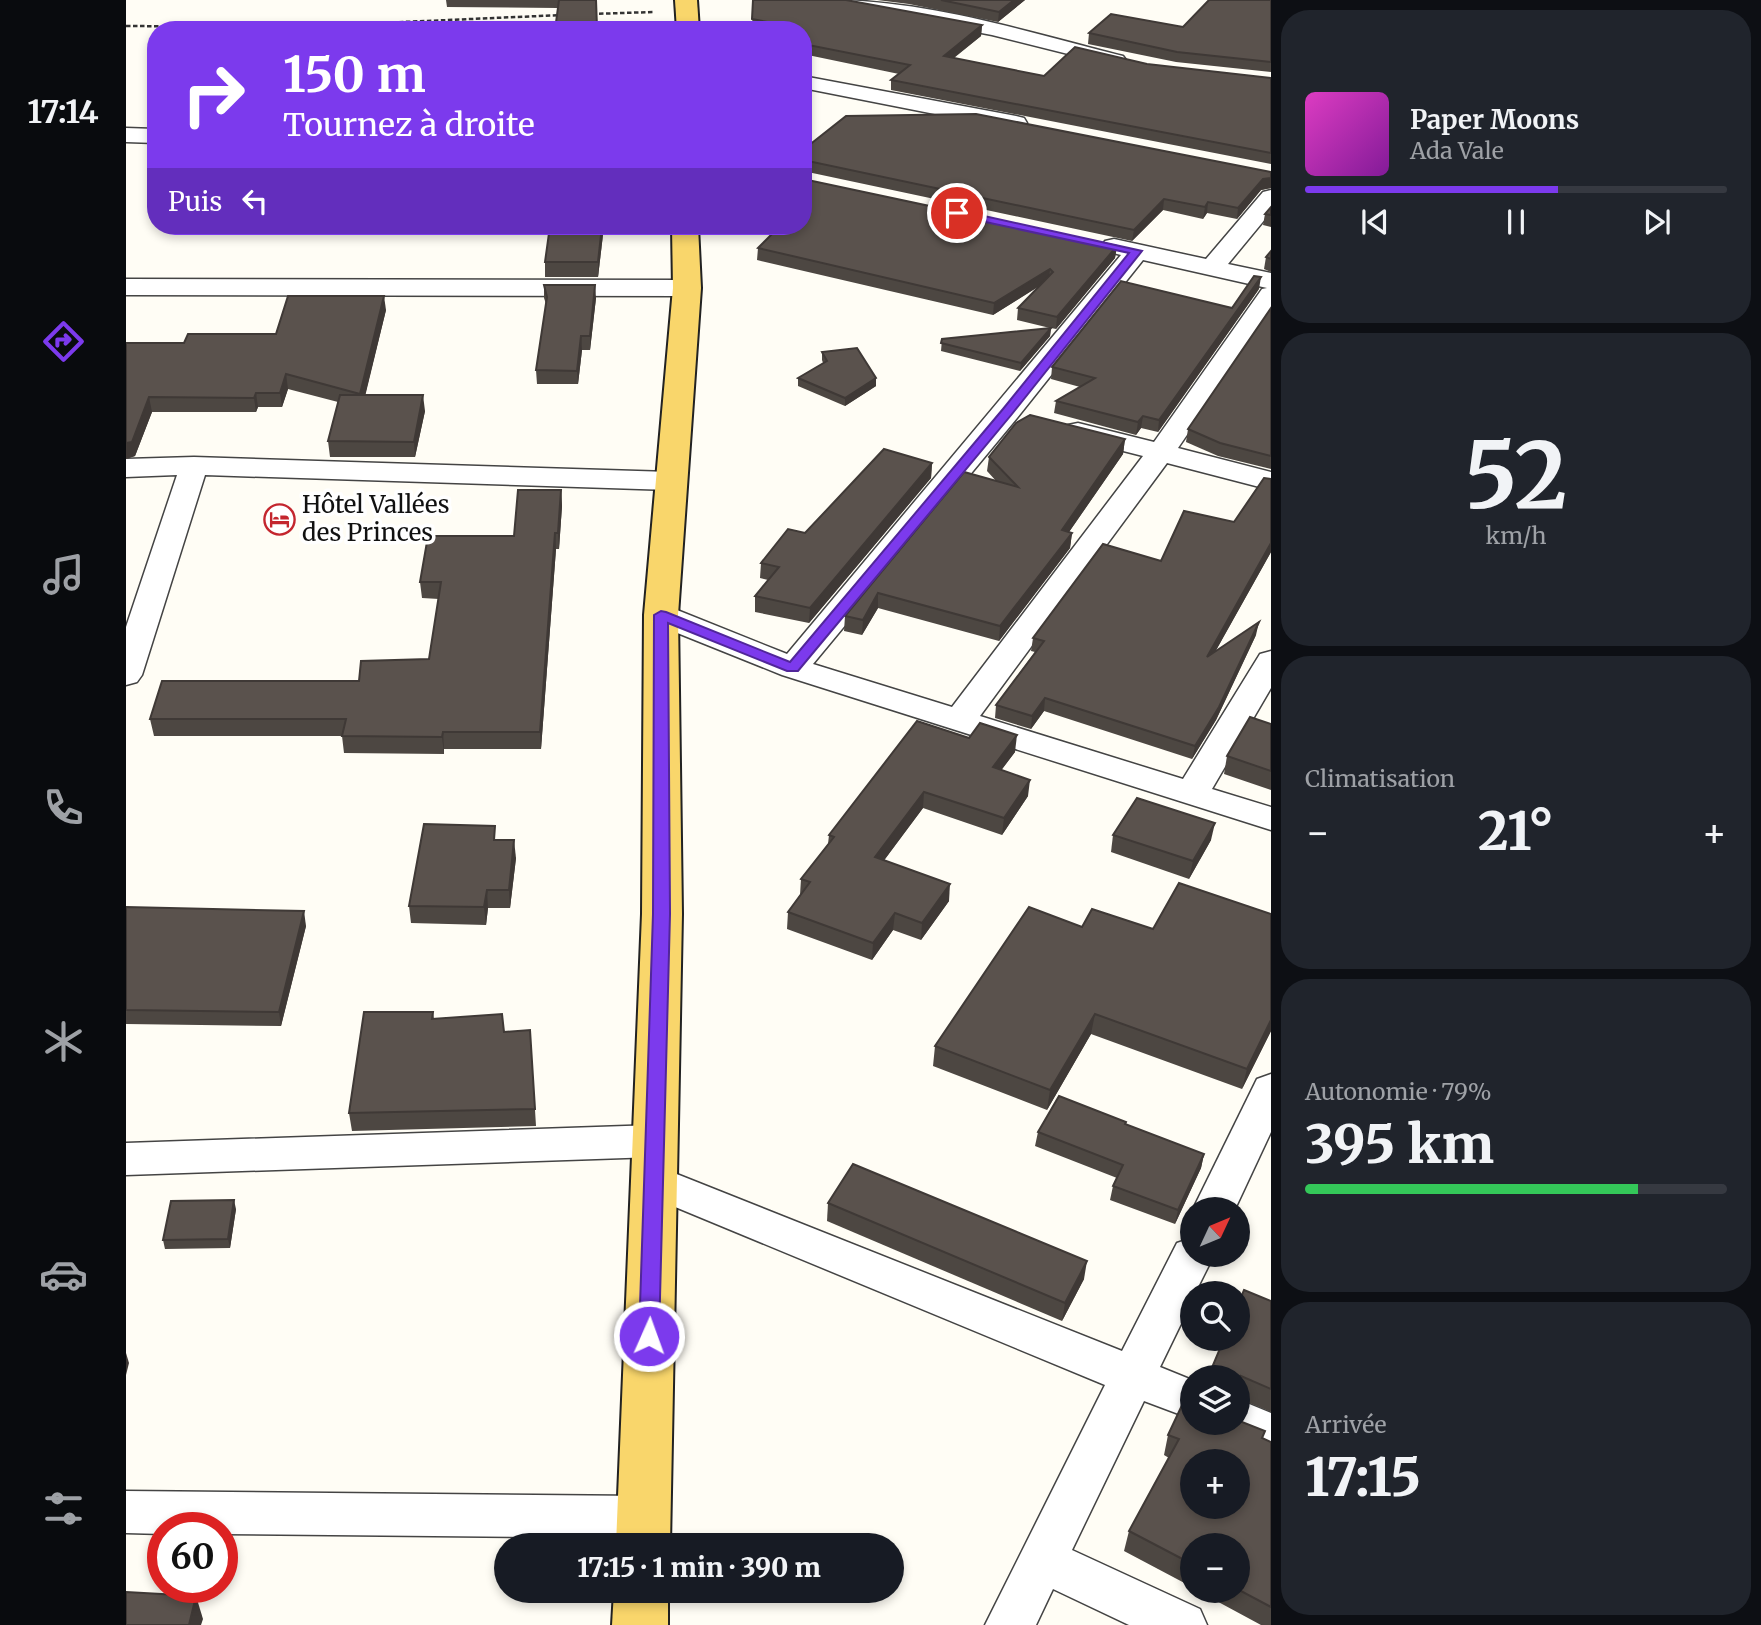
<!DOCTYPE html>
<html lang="fr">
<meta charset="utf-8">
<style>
body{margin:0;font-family:Merriweather,serif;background:#20242c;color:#f1f3f6;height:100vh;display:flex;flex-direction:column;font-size:26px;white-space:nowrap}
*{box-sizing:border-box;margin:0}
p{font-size:23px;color:#9ea1a6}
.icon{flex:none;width:38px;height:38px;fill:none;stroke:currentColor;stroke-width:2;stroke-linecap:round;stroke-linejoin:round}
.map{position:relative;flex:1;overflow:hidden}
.drawer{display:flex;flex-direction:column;gap:10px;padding:10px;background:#0d0f14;width:490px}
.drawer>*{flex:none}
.top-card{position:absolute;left:21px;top:21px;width:665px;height:214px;border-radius:28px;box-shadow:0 4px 10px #0003;background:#7c3aed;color:#fff;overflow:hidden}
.needle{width:46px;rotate:46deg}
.buttons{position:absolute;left:1054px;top:1197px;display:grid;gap:14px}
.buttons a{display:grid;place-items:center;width:70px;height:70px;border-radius:50%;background:#171b24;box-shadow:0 4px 10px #0003;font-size:35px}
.speed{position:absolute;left:21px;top:1512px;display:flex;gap:14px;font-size:35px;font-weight:700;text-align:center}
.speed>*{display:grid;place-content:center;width:91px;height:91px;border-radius:50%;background:#171b24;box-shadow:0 4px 10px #0003;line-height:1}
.speed .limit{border:10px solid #d22;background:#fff;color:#111}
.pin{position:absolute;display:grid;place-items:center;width:60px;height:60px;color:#fff;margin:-30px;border:4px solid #fff;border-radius:50%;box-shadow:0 2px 7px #0007}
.me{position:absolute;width:77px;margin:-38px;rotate:2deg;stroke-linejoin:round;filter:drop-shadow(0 0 5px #0008)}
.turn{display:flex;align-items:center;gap:24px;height:147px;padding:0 21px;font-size:32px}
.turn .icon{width:91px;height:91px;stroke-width:2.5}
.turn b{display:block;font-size:49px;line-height:60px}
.then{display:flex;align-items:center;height:66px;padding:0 21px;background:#0003;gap:14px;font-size:26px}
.big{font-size:52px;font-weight:800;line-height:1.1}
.drawer .tile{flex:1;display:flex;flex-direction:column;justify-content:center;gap:10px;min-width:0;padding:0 24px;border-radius:28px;background:#20242c}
.drawer .dial{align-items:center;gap:0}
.dial b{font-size:91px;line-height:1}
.song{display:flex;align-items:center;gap:21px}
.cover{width:84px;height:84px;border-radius:10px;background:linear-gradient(135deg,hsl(310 70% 55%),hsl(290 70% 35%))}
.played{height:7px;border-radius:4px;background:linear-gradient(90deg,#7c3aed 60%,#363941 60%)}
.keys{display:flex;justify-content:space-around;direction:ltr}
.heat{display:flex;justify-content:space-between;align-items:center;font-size:38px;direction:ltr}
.charge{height:10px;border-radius:5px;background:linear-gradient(90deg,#34c759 79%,#363941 0)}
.trip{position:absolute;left:368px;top:1533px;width:410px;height:70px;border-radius:35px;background:#171b24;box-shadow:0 4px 10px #0003;font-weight:800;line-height:70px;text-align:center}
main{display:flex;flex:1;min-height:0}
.menu{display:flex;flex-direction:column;width:126px;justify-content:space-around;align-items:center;background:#090b0e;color:#9ea1a6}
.menu .icon{width:49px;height:49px}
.menu .active{color:#7c3aed}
.menu b{font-size:32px;color:#f1f3f6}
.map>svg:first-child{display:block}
</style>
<main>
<nav class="menu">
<b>17:14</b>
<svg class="icon active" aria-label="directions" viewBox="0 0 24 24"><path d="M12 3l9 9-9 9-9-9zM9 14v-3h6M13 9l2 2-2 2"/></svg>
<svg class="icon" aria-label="music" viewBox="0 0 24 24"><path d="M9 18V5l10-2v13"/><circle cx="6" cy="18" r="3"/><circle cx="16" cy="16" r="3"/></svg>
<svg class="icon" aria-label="phone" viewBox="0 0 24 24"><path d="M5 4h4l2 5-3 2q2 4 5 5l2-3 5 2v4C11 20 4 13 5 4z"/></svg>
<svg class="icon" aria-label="climate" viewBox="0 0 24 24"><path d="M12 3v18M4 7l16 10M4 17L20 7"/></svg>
<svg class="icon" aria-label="car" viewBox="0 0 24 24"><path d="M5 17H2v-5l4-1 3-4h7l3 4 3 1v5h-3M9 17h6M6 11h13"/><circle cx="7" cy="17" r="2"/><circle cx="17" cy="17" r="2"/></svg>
<svg class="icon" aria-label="filters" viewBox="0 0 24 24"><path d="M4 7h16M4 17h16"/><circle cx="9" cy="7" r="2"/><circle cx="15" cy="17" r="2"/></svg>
</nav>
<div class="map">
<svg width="1145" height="1625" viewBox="0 0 1145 1625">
<rect width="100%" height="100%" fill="#fffdf5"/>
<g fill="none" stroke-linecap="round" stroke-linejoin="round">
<defs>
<g id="street">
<path d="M703,0C802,0 902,32 997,56L1000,60L997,64L990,66L866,35L713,6L706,4Z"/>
<path d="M677,76L890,116L898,118L901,123L898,128L890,130L677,88Z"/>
<path d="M0,128L30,129V143L0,142Z"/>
<path d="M1145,190V212L1102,264L1145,273V312L1052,448L1145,472V490L1041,463L854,716L1057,779L1134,654L1145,651V688L1086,789L1145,807V830L656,675L524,622L519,615L524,608L535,606L546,608L661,654L995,255L979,251L976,246L979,241L988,239L1080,259L1137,192ZM1017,260L1141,288L1136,289L1028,442L952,423L942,425L938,431L942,437L1017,456L826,707L687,664L891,418Z"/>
<path d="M0,279L561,280L570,283L574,288L570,293L561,296L0,295Z"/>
<path d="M68,457L544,472L554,475L558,481L554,487L544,490L79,475L16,675L11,682L0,685V627L51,475L0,477V459Z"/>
<path d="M1145,1074V1132L1109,1209H1067L1131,1079Z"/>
<path d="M529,1125L544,1130L550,1141L544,1152L529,1157L0,1175V1143Z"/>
<path d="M528,1165L996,1351L1051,1243L1066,1238V1255H1088L1069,1293H1066V1301L1034,1367L1066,1380V1419L1018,1401L946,1550L1074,1609L1081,1625H1003L927,1589L910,1625H859L979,1385L513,1192L507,1181L513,1170Z"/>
<path d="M1111,1399L1145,1413V1454L1095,1433L1090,1423H1111Z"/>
<path d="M0,1491L518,1496L535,1502L542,1517L535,1532L518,1538L96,1534V1528H37V1534L0,1533Z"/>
</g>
<g id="primary">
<path d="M549,0H571L573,30H551Z"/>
<path d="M546,226H572L575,288L552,615L556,914L544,1545H490L516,914L518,615L547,288Z"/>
<path d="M488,1591H542V1625H486Z"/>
</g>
</defs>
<use href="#street" stroke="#444" stroke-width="3"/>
<use href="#primary" stroke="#222" stroke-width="4"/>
<g stroke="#333" stroke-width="2.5" stroke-dasharray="4.5 2.5" stroke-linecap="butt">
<path d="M466,14L527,12"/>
<path d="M0,26L163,27L436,15"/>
</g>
<use href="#street" fill="#fff" fill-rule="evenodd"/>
<use href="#primary" fill="#f9d66b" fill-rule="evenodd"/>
</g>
<g fill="#4d4742">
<path d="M320,0H470L471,27L432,8L321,7Z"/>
<path d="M627,0L856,25L855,36L828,58L918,76L1021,64L1145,78V164L765,90V80L773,74L677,54V30H632L626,29Z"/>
<path d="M751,0H899L872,22L783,4Z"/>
<path d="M1145,0V72L1050,62L962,44L963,33L1057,27Z"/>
<path d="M677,150L1145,172V188L1135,190L1111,219L1081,213L1077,219L1037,210L1006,241L677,171Z"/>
<path d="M1145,207V227L1137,225L1139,214Z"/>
<path d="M424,226H478L472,277H419V262Z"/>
<path d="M635,226H677L991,246L989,258L930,329L925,328L924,336L894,371L815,351L816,339L924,328L891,320L892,308L913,286L867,315L631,260L632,248L650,230Z"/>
<path d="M1145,251V272L1138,269L1140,257Z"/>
<path d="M418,285L470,298L464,350H456L452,384H411L410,370L420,304L418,298Z"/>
<path d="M1133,289L1032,432L1015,428L1010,435L928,413L930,401L954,387L925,379L926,367L1106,308Z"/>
<path d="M1145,308V469L1092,456L1060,442L1062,429Z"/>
<path d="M260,310L239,395L299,411L289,457H204L202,441L212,402L162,389L156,407H132L130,412H26L9,456L0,459V343H58L150,334Z"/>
<path d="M696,352L750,378V386L719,406L672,386V378L697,363L696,360Z"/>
<path d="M999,439L997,454L943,532L946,533L944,548L873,641L752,608L736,635L718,631L719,616L871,482L861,471L863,457Z"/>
<path d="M806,463L805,478L683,623L629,612V596L642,580L634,578L635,563L679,533Z"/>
<path d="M1145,479V552L1089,652L1130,635L1090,720L1066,759L918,711L905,729L869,718L870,705L909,652L905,651L907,638L1035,561L1108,522Z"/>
<path d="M435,490L436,506L433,549H430L415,749H318V754L218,753L216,736H28L24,719L233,681L303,659L313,599L296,598L294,582L388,536Z"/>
<path d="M1145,724V790L1098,774L1101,756Z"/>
<path d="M843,738L889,752L875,770L902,796L876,835L797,808L758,860L823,901L795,940L767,930L746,960L661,929L662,912L674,895L675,879L702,844L703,835Z"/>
<path d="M987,835L1085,840L1063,879L985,852Z"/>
<path d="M370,840L390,858L384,908H362L360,925L285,923L283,906Z"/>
<path d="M0,907L180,926L155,1026L0,1024Z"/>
<path d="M1145,914V1031L1116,1089L965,1034L921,1110L807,1066L809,1046L956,927L1027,929Z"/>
<path d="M307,1012L308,1019L378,1032L404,1030L410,1126L226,1131L223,1113Z"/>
<path d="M1000,1125L1078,1154L1075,1168L1049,1224L984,1200L987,1186L991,1178L909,1146L912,1132Z"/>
<path d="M702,1203L958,1279L936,1321L701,1221Z"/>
<path d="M110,1209L104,1248L39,1249L37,1240Z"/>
<path d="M1145,1301V1412L1114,1399L1111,1409V1377Z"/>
<path d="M1042,1435L1137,1438L1145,1442V1625H1135L1072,1591H1111V1545H1066V1587L998,1551L1003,1531L1043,1458L1038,1455Z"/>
</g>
<g fill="#3f3936">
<path d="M888,0H899L872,22L873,12Z"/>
<path d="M856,25L855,36L817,66L818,56Z"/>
<path d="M1145,178V188L1135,190L1111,219L1112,208L1137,179Z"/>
<path d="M1038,199L1037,210L1006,241L1008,230Z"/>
<path d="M1082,202L1081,213L1077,219L1079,207Z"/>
<path d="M476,226H478L472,277V262Z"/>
<path d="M991,246L989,258L930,329L931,317Z"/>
<path d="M924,269L923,280L867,315L868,303Z"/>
<path d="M1135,277L1133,289L1032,432L1033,420Z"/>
<path d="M469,285L470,298L464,350V336Z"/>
<path d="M258,296L260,310L236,409L234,394Z"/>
<path d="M925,328L924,336L894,371L895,363Z"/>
<path d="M455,336L456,350L452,384L451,371Z"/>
<path d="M160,374L162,389L156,407L154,393Z"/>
<path d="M750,378V386L719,406V398Z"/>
<path d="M130,393L132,407L130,412L128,398Z"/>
<path d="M297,395L299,411L289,457L288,442Z"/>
<path d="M23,397L26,412L9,456L0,459V443Z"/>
<path d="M1017,416L1015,428L1010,435L1012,422Z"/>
<path d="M999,439L997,454L934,545L936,530Z"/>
<path d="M806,463L805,478L683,623L684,608Z"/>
<path d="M435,490L436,506L433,549L432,533Z"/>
<path d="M429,533L430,549L415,749L414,732Z"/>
<path d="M946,533L944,548L873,641L874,626Z"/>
<path d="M1145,543V552L1079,670L1081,657Z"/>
<path d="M752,593V608L736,635L737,620Z"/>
<path d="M1133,622L1130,635L1090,720L1066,759L1069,746Z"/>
<path d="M919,698L918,711L905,729L906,716Z"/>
<path d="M317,732L318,749V754L316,737Z"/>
<path d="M891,735L889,752L865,784L867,767Z"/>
<path d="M904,780L902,796L876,835L878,818Z"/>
<path d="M798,792L797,808L748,874L749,857Z"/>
<path d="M1089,823L1085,840L1063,879L1067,861Z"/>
<path d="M388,840L390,858L384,908L383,890Z"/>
<path d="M824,884L823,901L795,940L796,923Z"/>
<path d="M361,890L362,908L360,925L358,907Z"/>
<path d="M178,911L180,926L155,1026L153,1012Z"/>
<path d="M769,913L767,930L746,960L747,943Z"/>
<path d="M969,1014L965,1034L921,1110L924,1090Z"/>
<path d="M1145,1020V1031L1116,1089L1121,1069Z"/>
<path d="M1078,1154L1075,1168L1049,1224L1052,1210Z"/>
<path d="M108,1200L110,1209L104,1248L102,1239Z"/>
<path d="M961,1261L958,1279L936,1321L939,1303Z"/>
<path d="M0,1353L3,1363L0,1375Z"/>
<path d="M70,1596L77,1619L75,1625H63Z"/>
</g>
<g fill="#5a524d" stroke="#3f3936" stroke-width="2" fill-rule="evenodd">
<path d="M433,0H470L471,27H475V30H429Z"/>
<path d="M627,0H720L856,25L818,56L918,76L949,47L1021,64L1145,78V153L765,80L784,65L677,44V30H671L673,28L626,19Z"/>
<path d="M815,0H888L873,12Z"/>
<path d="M1083,0H1145V62L1051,52L963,33L985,14L1057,27Z"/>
<path d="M319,24L318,30H282L283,25Z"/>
<path d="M850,114L1145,172V178L1137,179L1112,208L1082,202L1079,207L1038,199L1008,230L677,160V150L720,116Z"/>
<path d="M677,179L991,246L931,317L892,308L927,272L924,269L868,303L632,248L654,226H677Z"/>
<path d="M1145,207V215L1139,214Z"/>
<path d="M424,226H476L472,262H419Z"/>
<path d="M1145,251V259L1140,257Z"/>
<path d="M1128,276L1135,277L1033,420L1017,416L1012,422L930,401L969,378L926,367L995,281L1106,308Z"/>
<path d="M418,285H469L464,336H455L451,371L410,370L421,297Z"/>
<path d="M162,296H258L234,394L160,374L154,393H130L128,398L23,397L6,442L0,443V343H58L62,334H150Z"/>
<path d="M1145,308V456L1094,443L1062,429Z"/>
<path d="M925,328L895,363L815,343L816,339Z"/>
<path d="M731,348L750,378L719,398L672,378L701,361L696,352Z"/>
<path d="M214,395H297L288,442L202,441Z"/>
<path d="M904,415L999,439L936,530L946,533L874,626L752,593L737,620L719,616L838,472L892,487L863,457L890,423Z"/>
<path d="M758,449L806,463L684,608L629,596L653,567L635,563L662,529L679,533Z"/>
<path d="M1138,478L1145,479V543L1081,657L1133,622L1093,707L1069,746L919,698L906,716L870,705L918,641L907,638L977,544L1035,561L1058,511L1108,522Z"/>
<path d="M392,490H435L432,533H429L414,732H317L316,737L216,736L220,719H24L36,681H233L235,661L303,659L315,582H294L302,536H388Z"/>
<path d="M1124,717L1145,724V771L1101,756Z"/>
<path d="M791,721L843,738L854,723L891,735L867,767L904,780L878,818L798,792L749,857L824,884L796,923L769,913L747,943L662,912L684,882L675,879L708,837L703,835Z"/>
<path d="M1011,798L1089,823L1067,861L987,835Z"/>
<path d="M298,824L369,826L368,840H388L383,890H361L358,907L283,906Z"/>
<path d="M1053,883L1145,914V1020L1121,1069L969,1014L924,1090L809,1046L903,907L956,927L966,909L1027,929Z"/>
<path d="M0,907L178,911L153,1012L0,1010Z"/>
<path d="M238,1012H307L306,1019L376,1014L378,1032L404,1030L409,1109L223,1113Z"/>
<path d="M933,1096L1000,1122L999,1124L1078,1154L1052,1210L987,1186L997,1165L912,1132Z"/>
<path d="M727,1164L961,1261L939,1303L702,1203Z"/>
<path d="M108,1200L102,1239L37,1240L45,1201Z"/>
<path d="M1118,1290L1145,1301V1389L1115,1376L1114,1400H1111V1377H1082L1098,1339H1111V1307Z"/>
<path d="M1057,1403L1066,1407V1423H1111V1420L1139,1431L1136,1438L1145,1442V1607L1111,1589V1545H1066V1564L1003,1531L1053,1439L1042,1435ZM1066,1461H1111V1507H1066Z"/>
<path d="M0,1592L70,1596L63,1625H0Z"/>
</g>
<path fill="#7c3aed" stroke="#51269a" stroke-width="2" d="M831,210L1016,251L886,414L672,671H661L542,623L544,914L533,1336L530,1342L523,1345L516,1342L513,1336L527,914L528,615L535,611L540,612L664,662L877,409L1003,253L827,215L826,213Z"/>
<defs>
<symbol id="hotel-ring" viewBox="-11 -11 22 22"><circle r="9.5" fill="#fff" stroke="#c4262e" stroke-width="1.5"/><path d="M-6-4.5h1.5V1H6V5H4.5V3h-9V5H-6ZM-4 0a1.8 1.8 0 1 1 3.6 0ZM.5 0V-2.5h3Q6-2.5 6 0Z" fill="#c4262e"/></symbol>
</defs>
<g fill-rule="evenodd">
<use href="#hotel-ring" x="136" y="502" width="35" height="35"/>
</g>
<g text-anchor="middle" stroke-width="7" stroke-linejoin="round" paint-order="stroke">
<g font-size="24" fill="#111" stroke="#fff" text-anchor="start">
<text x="176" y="513">Hôtel Vallées<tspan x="176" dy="28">des Princes</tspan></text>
</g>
</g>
</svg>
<div class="buttons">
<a><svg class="needle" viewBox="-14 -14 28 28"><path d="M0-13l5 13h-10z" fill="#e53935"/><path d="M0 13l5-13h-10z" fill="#9ea1a6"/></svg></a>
<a><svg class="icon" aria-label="search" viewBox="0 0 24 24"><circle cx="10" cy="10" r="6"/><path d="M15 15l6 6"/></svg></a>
<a><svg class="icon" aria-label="layers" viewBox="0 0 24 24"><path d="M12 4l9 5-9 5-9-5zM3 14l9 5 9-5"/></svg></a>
<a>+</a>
<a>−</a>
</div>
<div class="speed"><div class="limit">60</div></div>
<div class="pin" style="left:831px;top:213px;background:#d93025"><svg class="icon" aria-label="arrive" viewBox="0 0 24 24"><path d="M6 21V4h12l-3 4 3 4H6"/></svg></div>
<svg class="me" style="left:523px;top:1336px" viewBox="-20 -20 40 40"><circle r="17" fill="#7c3aed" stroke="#fff" stroke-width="3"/><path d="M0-11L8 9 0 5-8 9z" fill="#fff"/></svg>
<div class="trip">17:15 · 1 min · 390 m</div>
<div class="top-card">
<div class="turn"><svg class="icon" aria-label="right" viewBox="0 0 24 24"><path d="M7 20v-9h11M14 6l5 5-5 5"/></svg><div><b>150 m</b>Tournez à droite</div></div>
<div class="then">Puis<svg class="icon" aria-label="left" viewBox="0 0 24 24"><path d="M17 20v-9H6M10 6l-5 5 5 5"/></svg></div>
</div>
</div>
<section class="drawer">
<div class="tile">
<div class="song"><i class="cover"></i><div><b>Paper Moons</b><p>Ada Vale</p></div></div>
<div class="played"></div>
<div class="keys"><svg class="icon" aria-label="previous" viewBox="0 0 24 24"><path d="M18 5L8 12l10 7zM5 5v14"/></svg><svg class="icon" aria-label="pause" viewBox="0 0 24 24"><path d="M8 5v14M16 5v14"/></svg><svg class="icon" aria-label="next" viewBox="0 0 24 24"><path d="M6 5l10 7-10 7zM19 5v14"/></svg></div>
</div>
<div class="tile dial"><b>52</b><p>km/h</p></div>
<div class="tile"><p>Climatisation</p>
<div class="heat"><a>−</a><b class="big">21°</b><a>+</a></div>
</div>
<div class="tile"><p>Autonomie · 79%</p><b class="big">395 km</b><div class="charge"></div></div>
<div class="tile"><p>Arrivée</p><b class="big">17:15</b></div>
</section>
</main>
